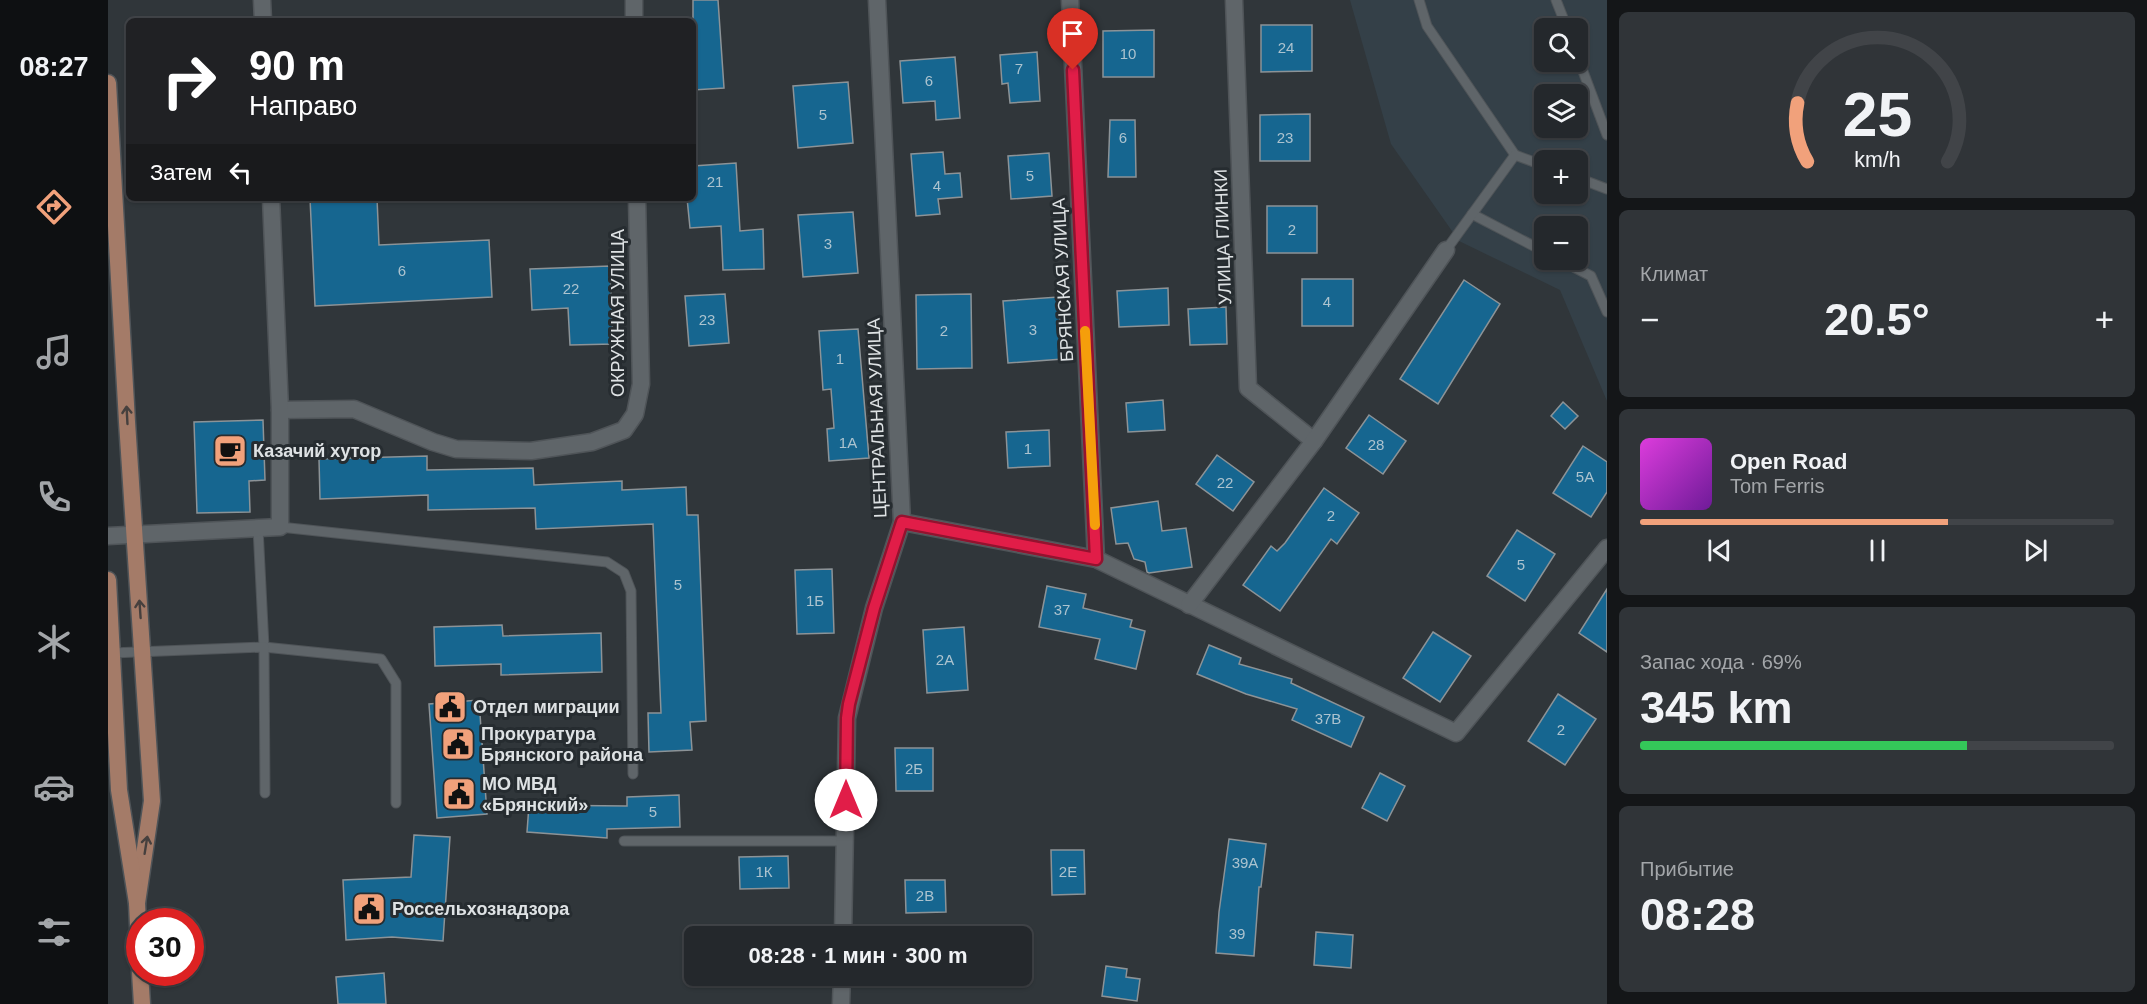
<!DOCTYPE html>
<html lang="ru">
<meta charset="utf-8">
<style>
body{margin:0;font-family:Helvetica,sans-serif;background:#303438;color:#f1f3f6;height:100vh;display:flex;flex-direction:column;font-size:22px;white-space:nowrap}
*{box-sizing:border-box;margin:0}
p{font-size:20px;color:#a3a6a9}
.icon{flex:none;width:33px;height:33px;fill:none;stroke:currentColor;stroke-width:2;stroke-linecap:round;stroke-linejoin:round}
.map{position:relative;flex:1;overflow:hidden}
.sheet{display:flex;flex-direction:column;gap:12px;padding:12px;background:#141618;width:540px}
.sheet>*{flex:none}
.top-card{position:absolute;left:18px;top:18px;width:570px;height:183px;border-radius:9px;box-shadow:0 2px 4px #0004,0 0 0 2px #414448;background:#202124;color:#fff;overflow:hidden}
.buttons{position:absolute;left:1426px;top:18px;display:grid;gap:12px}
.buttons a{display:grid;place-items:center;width:54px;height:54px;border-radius:9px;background:#24282c;box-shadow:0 2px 4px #0004,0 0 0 2px #414448;font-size:30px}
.speed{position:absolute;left:18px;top:908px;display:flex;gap:12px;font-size:30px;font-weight:700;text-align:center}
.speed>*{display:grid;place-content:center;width:78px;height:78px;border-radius:50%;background:#24282c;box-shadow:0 2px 4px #0004,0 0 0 2px #414448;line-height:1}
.speed .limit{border:9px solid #d22;background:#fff;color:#111}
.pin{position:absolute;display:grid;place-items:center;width:51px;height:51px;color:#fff;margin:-62px -26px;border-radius:50% 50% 50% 0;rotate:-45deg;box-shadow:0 0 6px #0007}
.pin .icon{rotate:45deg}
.me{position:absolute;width:66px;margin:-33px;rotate:0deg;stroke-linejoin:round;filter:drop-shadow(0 0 4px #0008)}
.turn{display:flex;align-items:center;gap:21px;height:126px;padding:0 24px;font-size:27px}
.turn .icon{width:78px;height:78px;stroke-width:2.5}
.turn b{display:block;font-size:42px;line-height:51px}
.then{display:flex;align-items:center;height:57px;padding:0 24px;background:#0003;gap:12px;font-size:22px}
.big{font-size:45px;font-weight:600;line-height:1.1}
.sheet .card{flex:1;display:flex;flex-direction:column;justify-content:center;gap:9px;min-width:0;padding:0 21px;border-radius:9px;background:#303438}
.sheet .dial{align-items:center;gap:0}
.dial svg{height:156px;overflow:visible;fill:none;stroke:#414448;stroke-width:7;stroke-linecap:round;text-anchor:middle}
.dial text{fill:#f1f3f6;stroke:none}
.song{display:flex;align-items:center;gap:18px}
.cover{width:72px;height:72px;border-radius:9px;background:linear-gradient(135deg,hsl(300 70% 55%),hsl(280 70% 35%))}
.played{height:6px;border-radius:3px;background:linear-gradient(90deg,#f1a17b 65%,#414448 65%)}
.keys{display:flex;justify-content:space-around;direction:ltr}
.heat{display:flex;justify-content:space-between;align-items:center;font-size:33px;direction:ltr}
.charge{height:9px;border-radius:4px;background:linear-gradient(90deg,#34c759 69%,#414448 0)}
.trip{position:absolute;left:576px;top:926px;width:348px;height:60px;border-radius:9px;background:#24282c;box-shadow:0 2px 4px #0004,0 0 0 2px #414448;font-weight:600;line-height:60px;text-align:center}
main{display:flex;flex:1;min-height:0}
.tabs{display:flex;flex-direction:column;width:108px;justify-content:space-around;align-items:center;background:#0e1012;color:#a3a6a9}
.tabs .icon{width:42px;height:42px}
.tabs .active{color:#f1a17b}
.tabs b{font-size:27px;color:#f1f3f6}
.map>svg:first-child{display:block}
</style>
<main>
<nav class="tabs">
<b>08:27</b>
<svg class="icon active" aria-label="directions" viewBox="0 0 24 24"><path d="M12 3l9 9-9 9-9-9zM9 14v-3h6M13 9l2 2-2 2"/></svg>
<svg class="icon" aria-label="music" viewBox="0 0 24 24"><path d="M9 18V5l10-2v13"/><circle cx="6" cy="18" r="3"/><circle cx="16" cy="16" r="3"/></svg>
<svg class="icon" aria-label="phone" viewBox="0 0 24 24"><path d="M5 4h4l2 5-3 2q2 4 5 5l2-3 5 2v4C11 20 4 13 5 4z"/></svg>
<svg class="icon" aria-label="climate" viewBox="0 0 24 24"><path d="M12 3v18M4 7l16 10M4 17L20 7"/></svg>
<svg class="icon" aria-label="car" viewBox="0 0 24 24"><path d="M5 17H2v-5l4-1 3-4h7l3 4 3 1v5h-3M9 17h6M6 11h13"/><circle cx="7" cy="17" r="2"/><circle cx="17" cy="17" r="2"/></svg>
<svg class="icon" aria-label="filters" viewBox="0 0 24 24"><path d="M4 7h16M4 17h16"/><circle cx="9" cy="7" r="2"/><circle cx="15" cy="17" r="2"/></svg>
</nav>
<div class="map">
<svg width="1499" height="1004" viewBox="0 0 1499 1004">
<rect width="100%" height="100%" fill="#30363a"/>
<path fill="#344048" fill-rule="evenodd" d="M1242,0H1499V401L1452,290L1351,241L1283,144ZM1437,28H1470V62H1437ZM1437,94H1470V128H1437ZM1437,160H1470V194H1437ZM1437,226H1470V260H1437Z"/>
<g fill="#166690" stroke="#8c9397" stroke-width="1.5">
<path d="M585,0H610L616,88L585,90Z"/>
<path d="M1153,25H1204V71L1153,72Z"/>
<path d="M1046,30V77H995V31Z"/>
<path d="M929,52L932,101L902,103L900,83L894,84L892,55Z"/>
<path d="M847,57L852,118L828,120L827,101L795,103L792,61Z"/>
<path d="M740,82L745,143L690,148L685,86Z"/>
<path d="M1202,114V161H1152V115Z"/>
<path d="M1002,120H1027L1028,177H1000Z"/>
<path d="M835,152L837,174L852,173L854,197L830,199L832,214L808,216L803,154Z"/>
<path d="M941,153L944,196L903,199L900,156Z"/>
<path d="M628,163L632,231L655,229L656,269L615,270L613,226L582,228L579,198H585V166Z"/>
<path d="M202,198H269L271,245L381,240L384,297L207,306Z"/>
<rect x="1159" y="206" width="50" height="47"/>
<path d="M745,212L750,273L695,277L690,215Z"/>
<path d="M502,266L505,344L462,345L460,308L424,310L422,269Z"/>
<rect x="1194" y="279" width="51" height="47"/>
<path d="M1356,280L1392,304L1330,404L1292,379Z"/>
<path d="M1060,288L1061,325L1011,327L1009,291Z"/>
<path d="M617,294L621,343L581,346L577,296Z"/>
<path d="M863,294L864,368L809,369L808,295Z"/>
<path d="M950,297L955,359L900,363L895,301Z"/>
<path d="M1118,307L1119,344L1082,345L1080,309Z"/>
<path d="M750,329L761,458L721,461L719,429L726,428L723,389L715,390L711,331Z"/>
<path d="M1055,400L1057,430L1020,432L1018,403Z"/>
<path d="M1455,402L1470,416L1457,429L1443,416Z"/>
<path d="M1261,415L1298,441L1275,474L1238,448Z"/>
<path d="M155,420L157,480L141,481L142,512L89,513L86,422Z"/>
<path d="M941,430L942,466L900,468L898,432Z"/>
<path d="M1475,446L1499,462V492L1483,517L1445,493Z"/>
<path d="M1109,455L1146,482L1125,511L1088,484Z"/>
<path d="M319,456V470L425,468L426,485L514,481V490L578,487L579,515H590L598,721L582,722L584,750L541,752L540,713H553L545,524L428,529L427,508L320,510V495L212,499L211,459Z"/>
<path d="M1216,488L1251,513L1229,544L1223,539L1172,611L1135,585L1163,546L1169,551L1177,543Z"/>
<path d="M1050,501L1054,531L1078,528L1084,567L1041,573L1039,572L1037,562L1026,559L1020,543L1008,544L1003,508Z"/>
<path d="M1409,530L1447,554L1417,601L1379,576Z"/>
<path d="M724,569L726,633L689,634L687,570Z"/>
<path d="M939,586L978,594L975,608L1024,620L1022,627L1037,631L1028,669L987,659L992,639L931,627Z"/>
<path d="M1499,589V652L1471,633Z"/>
<path d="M394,625L395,636L493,633L494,672L393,675V664L327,666L326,627Z"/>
<path d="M856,627L860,690L819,693L815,630Z"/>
<path d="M1325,632L1363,656L1332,702L1295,678Z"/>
<path d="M1101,645L1133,658L1131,664L1184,679L1183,683L1256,717L1243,747L1184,720L1189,709L1138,694L1089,674Z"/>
<path d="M1450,694L1488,719L1457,765L1420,741Z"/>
<path d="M371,700L379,814L329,818L321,704Z"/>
<path d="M787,748H825V791H788Z"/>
<path d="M1272,773L1297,786L1279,821L1254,808Z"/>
<path d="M571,795L572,827L499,829V838L419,832L421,805L519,806V797Z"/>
<path d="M306,835L342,837L335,941L284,937L238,940L235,880L303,877Z"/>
<path d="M1121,839L1158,844L1153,887H1151L1146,956L1108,953L1111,912Z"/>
<path d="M943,850H976L977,894L944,895Z"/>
<path d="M680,856L681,888L632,889L631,857Z"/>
<path d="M797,880H837L838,912L798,913Z"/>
<path d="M1208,932L1245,935L1243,968L1206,965Z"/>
<path d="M998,966L1019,969L1018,977L1032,979L1029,1001L994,996Z"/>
<path d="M276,973L278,1004H230L228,977Z"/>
</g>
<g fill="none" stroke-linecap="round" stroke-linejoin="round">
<defs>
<g id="service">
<path d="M1311,0L1319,26L1407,155"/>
<path d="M1448,0L1459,28"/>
<path d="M1470,58L1499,135"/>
<path d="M1470,178L1499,189"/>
<path d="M1364,214L1437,252"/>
<path d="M1338,250L1407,155L1437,166"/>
<path d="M1452,260L1483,276L1499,312"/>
<path d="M172,527L499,562L516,573L523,591L525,774"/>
<path d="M150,528L156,647L273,659L288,683V803"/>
<path d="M4,653L156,647L157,793"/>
<path d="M516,841H738"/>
</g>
<g id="minor">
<path d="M154,0L155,21"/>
<path d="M526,0V21"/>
<path d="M962,0L988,559"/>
<path d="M1126,0L1140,388L1206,441"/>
<path d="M172,410L246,409L325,442L348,449L423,451L484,442L516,430L527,414L533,384L529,198"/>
<path d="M794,522L988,559L1348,733L1499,548"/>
<path d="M0,536L172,527V410L163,198"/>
<path d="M1081,605L1206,441L1338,250"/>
<path d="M735,936L739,718L766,608L794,522L769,0"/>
<path d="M733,1004L734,975"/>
</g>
<g id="primary">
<path d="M0,83L19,422L44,801L29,903"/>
<path d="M0,580L11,790L29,903L32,968"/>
<path d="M32,972L34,1004"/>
</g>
</defs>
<use href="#service" stroke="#4f5458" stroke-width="11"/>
<use href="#minor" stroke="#4f5458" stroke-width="19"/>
<use href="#primary" stroke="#4f5458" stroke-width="19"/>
<use href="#service" stroke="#5f6569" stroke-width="9"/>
<use href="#minor" stroke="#5f6569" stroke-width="16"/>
<use href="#primary" stroke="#a47b68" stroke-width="16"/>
</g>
<defs><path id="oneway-shaft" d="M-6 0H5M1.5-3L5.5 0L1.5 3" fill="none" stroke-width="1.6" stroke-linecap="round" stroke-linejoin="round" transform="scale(1.5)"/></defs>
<g stroke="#46403e">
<use href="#oneway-shaft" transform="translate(19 415) rotate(-93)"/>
<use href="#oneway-shaft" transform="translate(32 609) rotate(-94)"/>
<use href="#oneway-shaft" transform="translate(38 845) rotate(-81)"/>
</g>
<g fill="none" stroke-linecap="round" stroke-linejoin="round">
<defs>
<path id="route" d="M738,800L739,718L741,704L766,608L794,522L988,559L965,70"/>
</defs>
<use href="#route" stroke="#92132f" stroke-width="15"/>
<use href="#route" stroke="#e11d48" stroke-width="10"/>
<path stroke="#f59e0b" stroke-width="10" d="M977,331L987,525"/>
</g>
<defs>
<symbol id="cafe-square" viewBox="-11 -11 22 22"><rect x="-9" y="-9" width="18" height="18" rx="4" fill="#f1a17b" stroke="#262c30"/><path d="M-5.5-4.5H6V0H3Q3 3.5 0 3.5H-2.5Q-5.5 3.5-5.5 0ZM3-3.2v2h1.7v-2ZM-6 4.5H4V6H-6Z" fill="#111"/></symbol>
<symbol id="civic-square" viewBox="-11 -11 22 22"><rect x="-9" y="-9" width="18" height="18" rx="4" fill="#f1a17b" stroke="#262c30"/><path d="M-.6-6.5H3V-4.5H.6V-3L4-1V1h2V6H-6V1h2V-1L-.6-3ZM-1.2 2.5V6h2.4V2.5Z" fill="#111"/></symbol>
</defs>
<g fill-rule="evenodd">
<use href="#cafe-square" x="103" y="432" width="38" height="38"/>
<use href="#civic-square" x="323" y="688" width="38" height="38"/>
<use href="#civic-square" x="331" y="725" width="38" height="38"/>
<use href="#civic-square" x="332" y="775" width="38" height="38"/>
<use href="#civic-square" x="242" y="890" width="38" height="38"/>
</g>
<g text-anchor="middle" stroke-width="6" stroke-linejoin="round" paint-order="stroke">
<g font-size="15" fill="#acc3cf">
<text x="1178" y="53">24</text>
<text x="1020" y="59">10</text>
<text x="911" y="74">7</text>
<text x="821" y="86">6</text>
<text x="715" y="120">5</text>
<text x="1015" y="143">6</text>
<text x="1177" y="143">23</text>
<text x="922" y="181">5</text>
<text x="607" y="187">21</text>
<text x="829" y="191">4</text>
<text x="1184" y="235">2</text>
<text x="720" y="249">3</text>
<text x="294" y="276">6</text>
<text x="463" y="294">22</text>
<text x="1219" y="307">4</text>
<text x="599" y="325">23</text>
<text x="925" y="335">3</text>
<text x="836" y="336">2</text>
<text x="732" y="364">1</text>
<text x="740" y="448">1А</text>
<text x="1268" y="450">28</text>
<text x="920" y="454">1</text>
<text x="1477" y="482">5А</text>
<text x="1117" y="488">22</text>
<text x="1223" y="521">2</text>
<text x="1413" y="570">5</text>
<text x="570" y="590">5</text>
<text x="707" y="606">1Б</text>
<text x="954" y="615">37</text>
<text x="837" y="665">2А</text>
<text x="1220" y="724">37В</text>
<text x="1453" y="735">2</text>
<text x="806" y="774">2Б</text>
<text x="545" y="817">5</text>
<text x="1137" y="868">39А</text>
<text x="656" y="877">1К</text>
<text x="960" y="877">2Е</text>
<text x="817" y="901">2В</text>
<text x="1129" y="939">39</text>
</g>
<g font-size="18" fill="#dee2e4" stroke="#262c30">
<text transform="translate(1115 237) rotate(-92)" y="6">УЛИЦА ГЛИНКИ</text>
<text transform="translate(955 280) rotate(-93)" y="6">БРЯНСКАЯ УЛИЦА</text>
<text transform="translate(510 313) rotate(-90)" y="6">ОКРУЖНАЯ УЛИЦА</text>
<text transform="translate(769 418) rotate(-92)" y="6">ЦЕНТРАЛЬНАЯ УЛИЦА</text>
</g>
<g font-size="18" font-weight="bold" fill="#dee2e4" stroke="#262c30" text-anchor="start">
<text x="145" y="457">Казачий хутор</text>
<text x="365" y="713">Отдел миграции</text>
<text x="373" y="740">Прокуратура<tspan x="373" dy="21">Брянского района</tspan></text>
<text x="374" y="790">МО МВД<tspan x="374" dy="21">«Брянский»</tspan></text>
<text x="284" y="915">Россельхознадзора</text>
</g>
</g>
</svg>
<div class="buttons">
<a><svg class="icon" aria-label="search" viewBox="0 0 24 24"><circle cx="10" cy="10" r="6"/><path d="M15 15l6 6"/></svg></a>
<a><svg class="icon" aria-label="layers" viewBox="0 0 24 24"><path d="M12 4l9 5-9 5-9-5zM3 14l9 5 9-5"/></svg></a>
<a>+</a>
<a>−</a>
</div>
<div class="speed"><div class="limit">30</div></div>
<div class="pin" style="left:965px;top:70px;background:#d93025"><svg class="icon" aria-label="arrive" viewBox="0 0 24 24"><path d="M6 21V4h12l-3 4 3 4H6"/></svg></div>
<svg class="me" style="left:738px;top:800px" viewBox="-20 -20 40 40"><circle r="19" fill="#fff"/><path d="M0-13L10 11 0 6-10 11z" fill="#e11d48"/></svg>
<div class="trip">08:28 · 1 мин · 300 m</div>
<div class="top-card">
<div class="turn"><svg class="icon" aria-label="right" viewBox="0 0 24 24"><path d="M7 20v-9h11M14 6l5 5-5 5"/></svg><div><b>90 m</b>Направо</div></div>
<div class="then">Затем<svg class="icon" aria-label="left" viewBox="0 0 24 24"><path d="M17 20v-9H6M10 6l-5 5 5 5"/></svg></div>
</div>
</div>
<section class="sheet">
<div class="card dial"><svg viewBox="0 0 100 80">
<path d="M14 69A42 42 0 1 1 86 69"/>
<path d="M14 69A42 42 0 0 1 9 39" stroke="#f1a17b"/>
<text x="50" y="56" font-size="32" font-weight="700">25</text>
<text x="50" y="72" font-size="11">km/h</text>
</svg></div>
<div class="card"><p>Климат</p>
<div class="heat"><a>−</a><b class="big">20.5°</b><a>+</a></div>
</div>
<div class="card">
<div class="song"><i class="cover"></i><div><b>Open Road</b><p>Tom Ferris</p></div></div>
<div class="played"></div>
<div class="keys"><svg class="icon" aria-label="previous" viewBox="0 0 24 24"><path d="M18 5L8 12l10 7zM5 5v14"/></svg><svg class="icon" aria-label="pause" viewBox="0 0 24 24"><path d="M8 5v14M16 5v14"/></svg><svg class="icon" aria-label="next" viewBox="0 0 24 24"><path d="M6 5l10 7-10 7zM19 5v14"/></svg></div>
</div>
<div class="card"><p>Запас хода · 69%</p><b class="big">345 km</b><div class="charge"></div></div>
<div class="card"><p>Прибытие</p><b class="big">08:28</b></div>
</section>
</main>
